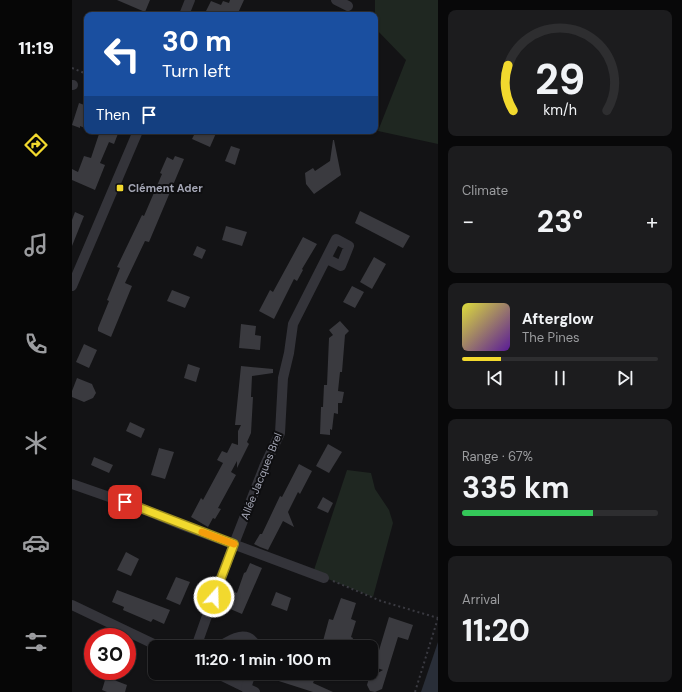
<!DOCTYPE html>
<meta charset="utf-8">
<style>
body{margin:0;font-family:"DM Sans",sans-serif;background:#1c1c1e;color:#f1f3f6;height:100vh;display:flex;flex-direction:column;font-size:15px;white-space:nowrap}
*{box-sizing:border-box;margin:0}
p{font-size:13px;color:#9b9c9f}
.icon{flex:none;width:22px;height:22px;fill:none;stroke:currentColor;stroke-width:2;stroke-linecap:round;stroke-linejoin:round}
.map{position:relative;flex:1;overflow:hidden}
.sheet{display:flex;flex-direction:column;gap:10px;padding:10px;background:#080809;width:244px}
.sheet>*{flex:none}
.guide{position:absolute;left:12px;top:12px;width:294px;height:122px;border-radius:8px;box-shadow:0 1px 3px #0004,0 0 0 1px #2e2e30;background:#1a4fa0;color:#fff;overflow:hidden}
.speed{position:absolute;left:12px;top:628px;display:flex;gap:8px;font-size:20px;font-weight:700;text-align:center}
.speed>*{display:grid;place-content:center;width:52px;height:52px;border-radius:50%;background:#0e0e10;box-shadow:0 1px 3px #0004,0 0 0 1px #2e2e30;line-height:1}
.speed .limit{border:6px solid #d22;background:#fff;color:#111}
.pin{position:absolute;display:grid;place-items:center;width:34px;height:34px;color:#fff;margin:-17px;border-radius:8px;box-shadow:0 2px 6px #0006}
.me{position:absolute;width:44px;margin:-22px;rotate:20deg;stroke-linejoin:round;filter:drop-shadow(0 0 3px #0008)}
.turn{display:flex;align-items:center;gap:14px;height:84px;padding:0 12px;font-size:18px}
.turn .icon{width:52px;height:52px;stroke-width:2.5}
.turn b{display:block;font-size:28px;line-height:34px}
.then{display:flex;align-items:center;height:38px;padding:0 12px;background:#0003;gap:8px;font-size:15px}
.big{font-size:30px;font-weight:700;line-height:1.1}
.sheet .tile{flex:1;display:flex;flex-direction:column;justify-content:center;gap:6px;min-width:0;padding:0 14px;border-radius:8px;background:#1c1c1e}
.sheet .dial{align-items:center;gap:0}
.dial svg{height:104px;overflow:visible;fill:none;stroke:#2e2e30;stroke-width:7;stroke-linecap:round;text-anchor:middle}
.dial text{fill:#f1f3f6;stroke:none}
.song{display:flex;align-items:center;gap:12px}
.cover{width:48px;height:48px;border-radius:6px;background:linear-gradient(135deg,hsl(60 70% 55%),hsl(270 70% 35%))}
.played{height:4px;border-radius:2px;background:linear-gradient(90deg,#f2d92e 20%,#2e2e30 20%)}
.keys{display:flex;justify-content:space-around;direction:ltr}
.heat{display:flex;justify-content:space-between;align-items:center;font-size:22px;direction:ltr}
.charge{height:6px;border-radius:3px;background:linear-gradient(90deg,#34c759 67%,#2e2e30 0)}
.trip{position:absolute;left:76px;top:640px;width:230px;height:40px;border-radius:8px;background:#0e0e10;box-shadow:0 1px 3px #0004,0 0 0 1px #2e2e30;font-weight:700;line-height:40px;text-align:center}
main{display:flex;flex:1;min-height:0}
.tab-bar{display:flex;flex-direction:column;width:72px;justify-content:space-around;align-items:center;background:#060606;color:#9b9c9f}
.tab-bar .icon{width:28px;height:28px}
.tab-bar .selected{color:#f2d92e}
.tab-bar b{font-size:18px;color:#f1f3f6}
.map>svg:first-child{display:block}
</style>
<main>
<nav class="tab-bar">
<b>11:19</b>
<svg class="icon selected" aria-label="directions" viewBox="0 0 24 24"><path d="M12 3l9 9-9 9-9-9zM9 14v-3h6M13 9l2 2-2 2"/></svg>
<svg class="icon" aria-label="music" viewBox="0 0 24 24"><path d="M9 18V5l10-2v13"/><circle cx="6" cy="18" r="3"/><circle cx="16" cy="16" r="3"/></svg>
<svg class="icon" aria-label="phone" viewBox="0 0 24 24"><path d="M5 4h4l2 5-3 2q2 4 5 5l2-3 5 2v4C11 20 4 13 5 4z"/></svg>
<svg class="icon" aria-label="climate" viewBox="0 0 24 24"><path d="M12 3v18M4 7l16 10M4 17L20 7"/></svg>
<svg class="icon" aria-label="car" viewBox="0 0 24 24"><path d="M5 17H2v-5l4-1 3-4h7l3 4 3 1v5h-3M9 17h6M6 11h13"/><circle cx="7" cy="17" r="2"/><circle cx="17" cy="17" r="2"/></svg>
<svg class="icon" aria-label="filters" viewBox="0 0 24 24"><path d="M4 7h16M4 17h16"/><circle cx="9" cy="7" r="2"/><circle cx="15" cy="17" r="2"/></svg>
</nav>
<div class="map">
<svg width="366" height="692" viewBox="0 0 366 692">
<rect width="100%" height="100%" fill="#131315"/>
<g fill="#1f2721">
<path d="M303,0H366V144L306,131L334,60L303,28Z"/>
<path d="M275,470L299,473L303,489L317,510L321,523L301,597L241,573Z"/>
</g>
<path fill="#292e38" d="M366,642V692H349Z"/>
<g fill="#3a3a3f">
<path d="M45,0H78L73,12Z"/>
<path d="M158,0H172L166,13L170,15H132L139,1L149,5L151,1L157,3Z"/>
<path d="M7,103L15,106V129L8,126V128L0,125Z"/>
<path d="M28,131H47L42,144L37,142L28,163L33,165L23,190L0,180V169L6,172L12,156L19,158Z"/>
<path d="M124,131H145L138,147L120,139Z"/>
<path d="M261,140H262L269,175L242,194L234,184L233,173L241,168L243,171L258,161Z"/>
<path d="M159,146L168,149L163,165L153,161Z"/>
<path d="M103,156L112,159L77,242L73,241L53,283L60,286L39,337L26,331V328L37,301L35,300L48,268L45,267L70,215L72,216L90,174L88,173L95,157L101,160Z"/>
<path d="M288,211L338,236L331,248L283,223Z"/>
<path d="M3,212L12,216L0,246V220Z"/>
<path d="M154,226L175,232L170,246L150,240Z"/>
<path d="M231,237L245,244L230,269L231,270L225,281L222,279L202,319L187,311L198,290L201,292Z"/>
<path d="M125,246L134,250L130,259L121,255Z"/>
<path d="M302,257L314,264L300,289L288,282Z"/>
<path d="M280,286L292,292L283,308L271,302Z"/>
<path d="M100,290L118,297L113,308L95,301Z"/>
<path d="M268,321L277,331L273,335L270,372H268L266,391L272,392L270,403H266V414L262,413L260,430L258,429V435L248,434L249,407H251L252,385H255L257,338L261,335L257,330Z"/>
<path d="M169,324L184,326L183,335L189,336L188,350L167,348Z"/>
<path d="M12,344L25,350L17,368L4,362Z"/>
<path d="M116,364L128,368L124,382L112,378Z"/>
<path d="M169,366L201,369V373L180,376L179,397H181L179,433L175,442L177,444L165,468V461L159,472L164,475L146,508L149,509L143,519L141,518L136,527L119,517L129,498L131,500L151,463L145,460L150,451L155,453L160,443L166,445V431L169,425H163Z"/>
<path d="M5,378L20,384L24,393L21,398L12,402L0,397V391Z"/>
<path d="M58,422L73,429L69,438L54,431Z"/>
<path d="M256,444L270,452L257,473L244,466Z"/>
<path d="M87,448L102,452L93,479L79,475Z"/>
<path d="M22,457L41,465L37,473L19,465Z"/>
<path d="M227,464L240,471L228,494L226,492L216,512L222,527L211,521L196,550L188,547L182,544L188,534H190L208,496L210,497Z"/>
<path d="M251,497L261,503L256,513L245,508Z"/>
<path d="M54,552L67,559L59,576L45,570Z"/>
<path d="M178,563L190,568L170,614L156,608L163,592L165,593L172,573L174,572Z"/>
<path d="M104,577L118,582L108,605L94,599Z"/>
<path d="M45,590L98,610L92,624L81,619L79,622L51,610L52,607L40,602Z"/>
<path d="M204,592L219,598L215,611L199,605Z"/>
<path d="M269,598L284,603L279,619L284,621L279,637L281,638L278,647H270L251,641L257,619L261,620Z"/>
<path d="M317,617L341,625L336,640L326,637L310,689L303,692L298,691L295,685L297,678L311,670L302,667Z"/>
<path d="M189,673H234L244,676L241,683L261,692H241L188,675Z"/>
<path d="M34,677L55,685L53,692H35L30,690Z"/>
</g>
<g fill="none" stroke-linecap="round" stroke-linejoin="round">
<g stroke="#3a3a41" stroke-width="2" stroke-dasharray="2 3" stroke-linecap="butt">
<path d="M0,68L15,74"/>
<path d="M261,581L309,601L366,618"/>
<path d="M343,692L366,618"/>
</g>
<g stroke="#34343a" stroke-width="10">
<path d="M264,0L276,6"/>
<path d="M112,15L118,0"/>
<path d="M0,85H1"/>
<path d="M0,286L66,131"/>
<path d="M0,484L66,507L110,525L252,578"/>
<path d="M0,605L88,647"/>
<path d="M124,647L146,585L192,467L208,433L211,378L217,353L221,324L264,239L277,246L269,266L255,259"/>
<path d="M147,647C160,638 176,629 185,647"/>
<path d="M144,673L183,692"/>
<path d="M174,688L179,673"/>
</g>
</g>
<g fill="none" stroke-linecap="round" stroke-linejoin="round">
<defs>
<path id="route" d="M53,502L162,544L142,597"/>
</defs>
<use href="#route" stroke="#9d8d1e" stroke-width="10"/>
<use href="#route" stroke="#f2d92e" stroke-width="7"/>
<path stroke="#f59e0b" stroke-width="7" d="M130,532L162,544"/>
</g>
<rect fill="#f2d92e" stroke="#0e0e10" stroke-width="1.5" x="44" y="184" width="8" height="8" rx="2"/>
<g text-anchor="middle" stroke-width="4" stroke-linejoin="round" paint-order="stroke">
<g font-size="11" font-weight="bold" fill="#a4a6b5" stroke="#0e0e10" text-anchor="start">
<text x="56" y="192">Clément Ader</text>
</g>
<g font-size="11" fill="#a4a6b5" stroke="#0e0e10">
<text transform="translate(189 476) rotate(-68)" y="4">Allée Jacques Brel</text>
</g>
</g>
</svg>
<div class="speed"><div class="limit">30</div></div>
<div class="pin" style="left:53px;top:502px;background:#d93025"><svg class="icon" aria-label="arrive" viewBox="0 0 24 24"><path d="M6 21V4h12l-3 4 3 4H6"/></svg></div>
<svg class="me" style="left:142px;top:597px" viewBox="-20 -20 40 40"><circle r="17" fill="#f2d92e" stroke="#fff" stroke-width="3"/><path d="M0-11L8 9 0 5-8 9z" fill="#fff"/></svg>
<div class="trip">11:20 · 1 min · 100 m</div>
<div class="guide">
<div class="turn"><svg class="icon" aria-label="left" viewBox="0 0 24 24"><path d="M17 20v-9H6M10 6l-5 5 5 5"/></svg><div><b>30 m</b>Turn left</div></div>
<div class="then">Then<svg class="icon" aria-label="arrive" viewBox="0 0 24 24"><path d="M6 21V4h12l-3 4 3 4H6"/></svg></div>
</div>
</div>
<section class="sheet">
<div class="tile dial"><svg viewBox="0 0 100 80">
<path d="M14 69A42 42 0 1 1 86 69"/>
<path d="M14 69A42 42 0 0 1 10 34" stroke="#f2d92e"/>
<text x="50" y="56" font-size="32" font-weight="700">29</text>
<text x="50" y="72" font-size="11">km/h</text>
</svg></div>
<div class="tile"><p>Climate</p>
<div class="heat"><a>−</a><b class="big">23°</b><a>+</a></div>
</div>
<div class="tile">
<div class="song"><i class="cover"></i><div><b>Afterglow</b><p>The Pines</p></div></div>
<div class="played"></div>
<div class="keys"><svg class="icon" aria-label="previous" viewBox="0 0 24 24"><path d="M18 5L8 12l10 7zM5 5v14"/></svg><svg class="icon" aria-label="pause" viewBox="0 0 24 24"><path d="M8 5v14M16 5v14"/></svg><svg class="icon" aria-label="next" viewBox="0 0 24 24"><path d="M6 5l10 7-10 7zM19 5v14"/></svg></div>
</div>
<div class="tile"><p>Range · 67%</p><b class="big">335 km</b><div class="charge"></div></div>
<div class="tile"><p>Arrival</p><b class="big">11:20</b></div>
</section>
</main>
